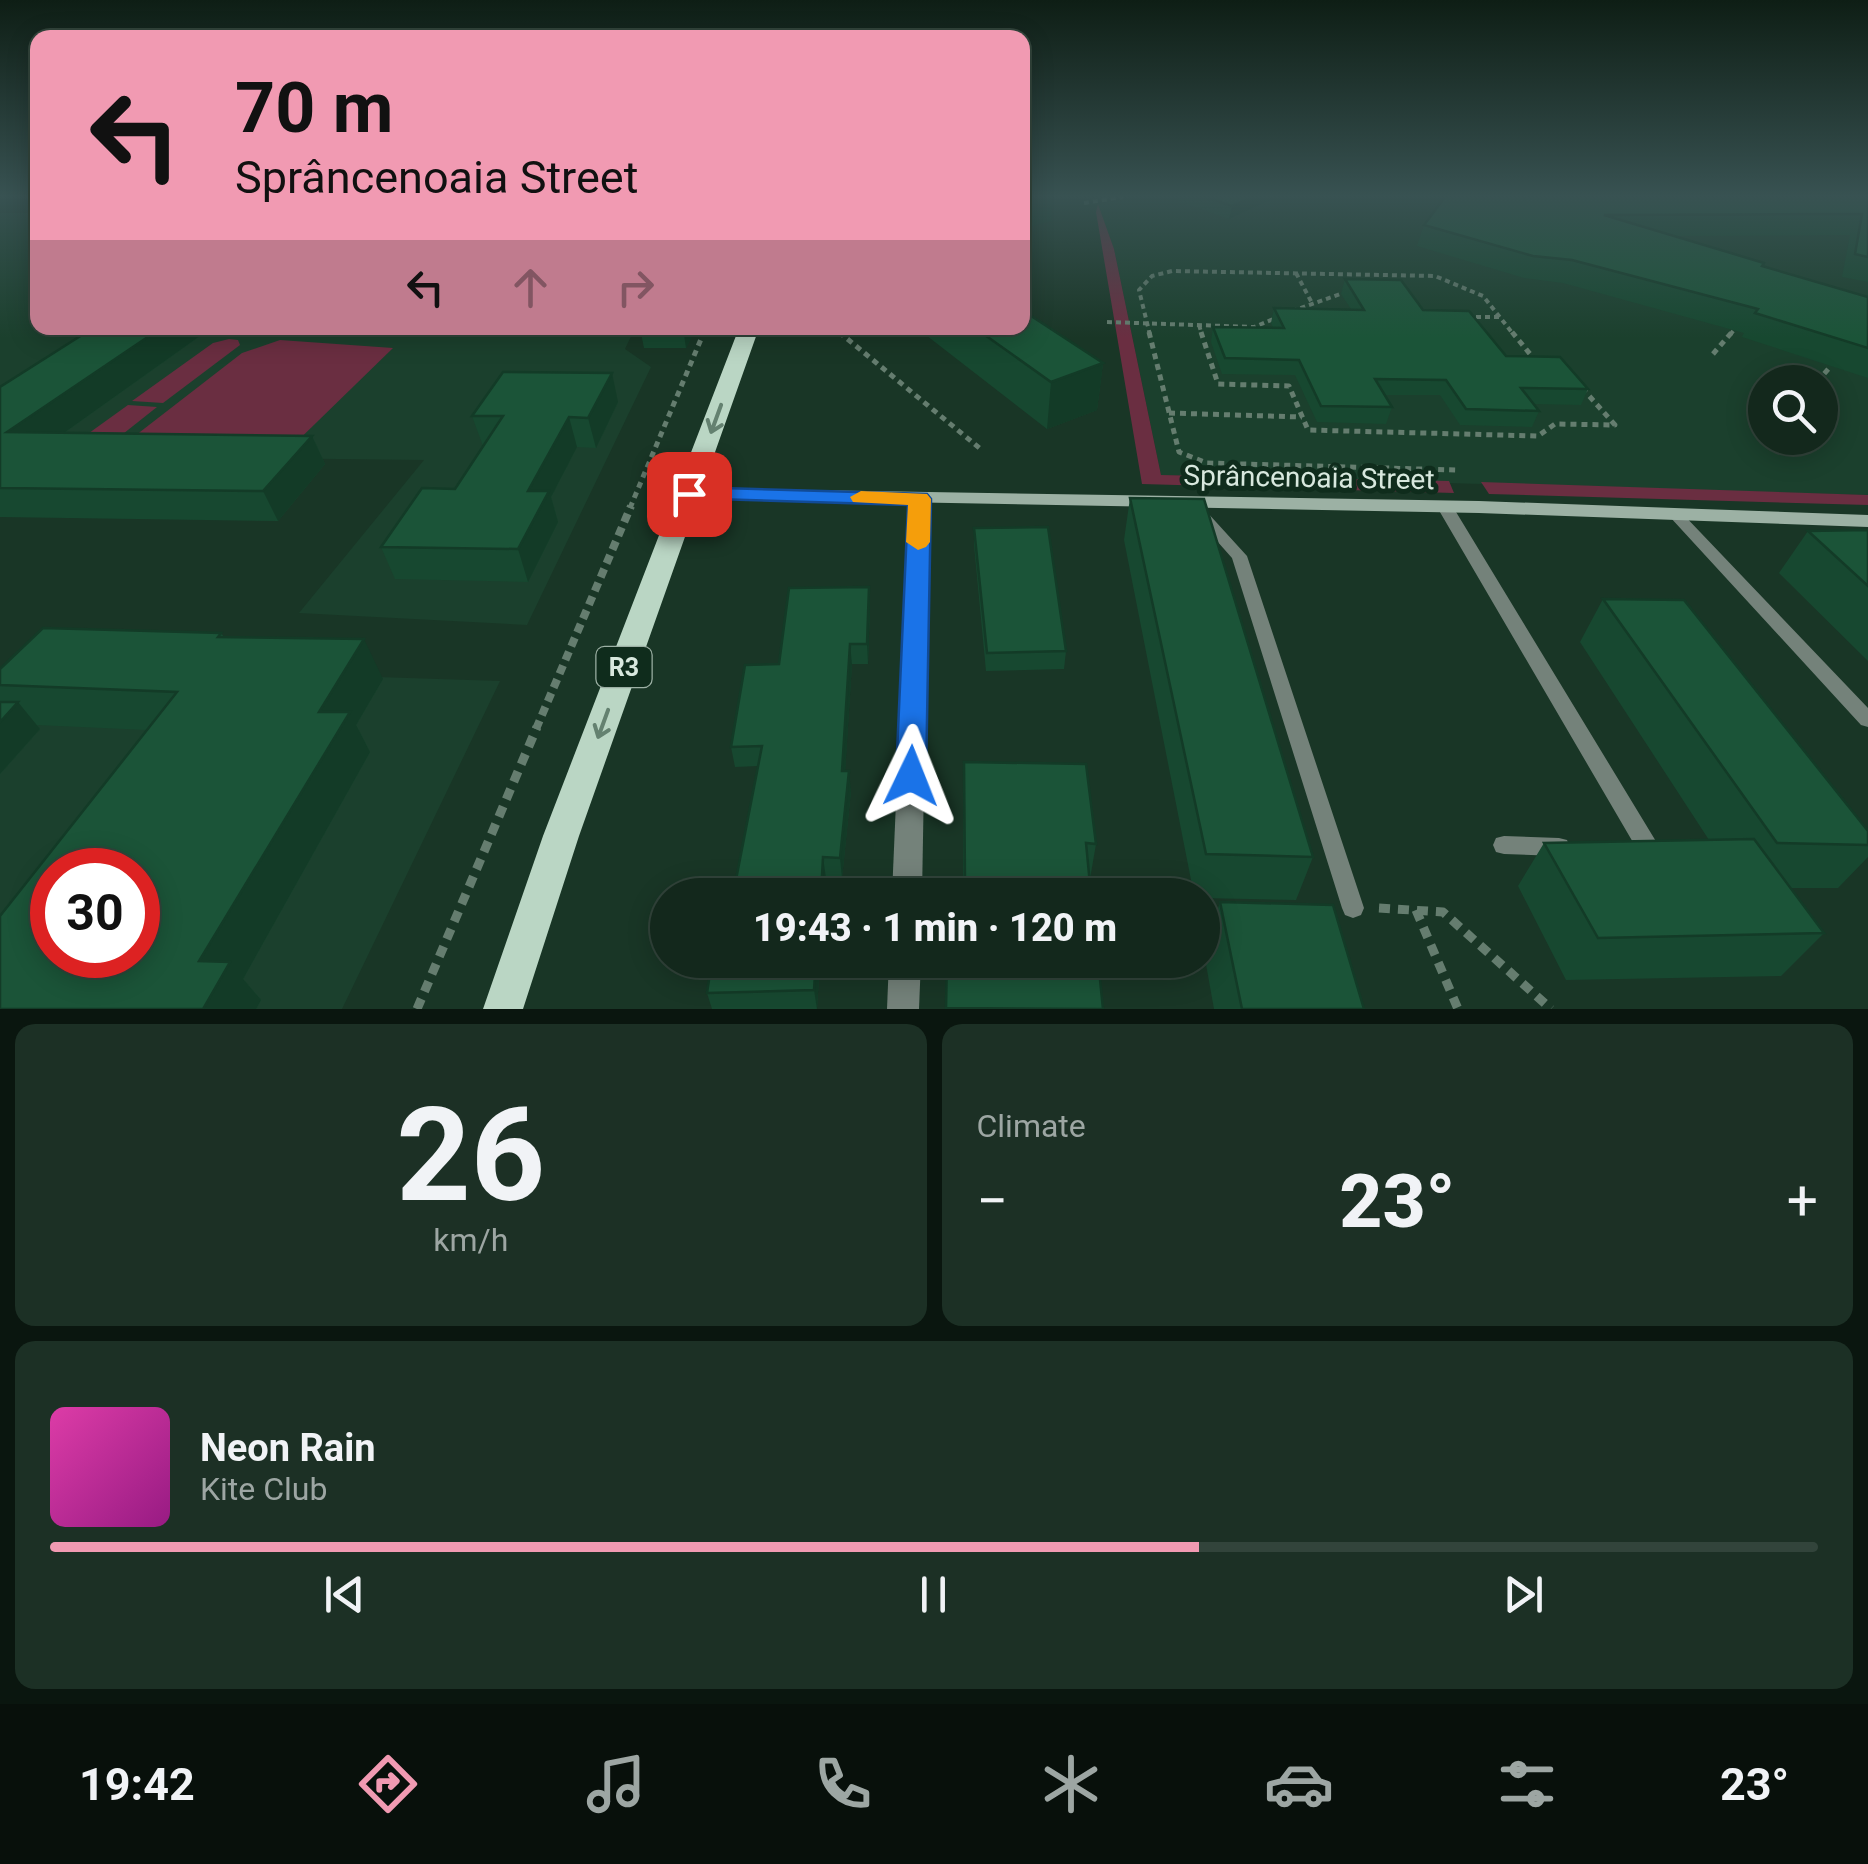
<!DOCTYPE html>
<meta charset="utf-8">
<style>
body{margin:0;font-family:Roboto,sans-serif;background:#1c3025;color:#f1f3f6;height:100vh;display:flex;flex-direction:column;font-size:38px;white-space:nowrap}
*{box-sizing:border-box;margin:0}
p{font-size:32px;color:#9da6a3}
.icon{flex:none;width:55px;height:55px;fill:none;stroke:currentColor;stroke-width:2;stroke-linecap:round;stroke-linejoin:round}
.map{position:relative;height:1009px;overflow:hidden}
.drawer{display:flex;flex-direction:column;gap:15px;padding:15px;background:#0a160f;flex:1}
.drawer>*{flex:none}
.banner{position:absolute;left:30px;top:30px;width:1000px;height:305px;border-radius:20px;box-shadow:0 5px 25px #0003,0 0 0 2px #32443b;background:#f19ab2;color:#111;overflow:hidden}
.fabs{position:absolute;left:1748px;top:365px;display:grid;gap:20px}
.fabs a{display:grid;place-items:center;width:90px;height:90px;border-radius:50%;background:#13281c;box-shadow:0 5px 25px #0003,0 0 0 2px #32443b;font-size:50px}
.speed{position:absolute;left:30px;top:848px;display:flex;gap:20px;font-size:50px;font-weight:700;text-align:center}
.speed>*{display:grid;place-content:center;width:130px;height:130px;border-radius:50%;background:#13281c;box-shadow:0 5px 25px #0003,0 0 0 2px #32443b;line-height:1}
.speed .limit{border:15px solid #d22;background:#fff;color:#111}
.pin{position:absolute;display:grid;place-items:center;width:85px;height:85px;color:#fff;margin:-42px;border-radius:20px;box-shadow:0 5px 15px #0006}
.me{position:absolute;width:110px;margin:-55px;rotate:2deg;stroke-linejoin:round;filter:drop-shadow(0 0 8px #0008)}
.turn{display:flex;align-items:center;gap:35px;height:210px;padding:0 40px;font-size:45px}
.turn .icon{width:130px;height:130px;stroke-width:2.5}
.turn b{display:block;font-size:70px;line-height:85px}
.lanes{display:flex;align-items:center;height:95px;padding:0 40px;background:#0003;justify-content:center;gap:50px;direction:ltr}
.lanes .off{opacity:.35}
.big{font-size:75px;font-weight:800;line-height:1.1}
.drawer .tile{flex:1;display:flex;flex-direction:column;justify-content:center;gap:15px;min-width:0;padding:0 35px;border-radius:20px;background:#1c3025}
.drawer .dial{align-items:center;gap:0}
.dial b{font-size:130px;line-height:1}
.song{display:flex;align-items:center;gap:30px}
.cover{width:120px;height:120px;border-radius:15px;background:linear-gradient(135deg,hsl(320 70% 55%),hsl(310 70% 35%))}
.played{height:10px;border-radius:5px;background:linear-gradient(90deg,#f19ab2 65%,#32443b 65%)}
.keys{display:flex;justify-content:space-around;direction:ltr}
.heat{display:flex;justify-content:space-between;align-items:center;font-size:55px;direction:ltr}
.drawer .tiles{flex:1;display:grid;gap:15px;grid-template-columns:1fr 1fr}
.tile:last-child{grid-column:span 2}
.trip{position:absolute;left:650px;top:878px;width:570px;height:100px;border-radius:50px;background:#13281c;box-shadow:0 5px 25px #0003,0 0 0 2px #32443b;font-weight:800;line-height:100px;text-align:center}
.tabs{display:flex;height:160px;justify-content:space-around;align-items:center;background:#08100b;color:#9da6a3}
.tabs .icon{width:70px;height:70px}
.tabs .selected{color:#f19ab2}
.tabs b{font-size:45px;color:#f1f3f6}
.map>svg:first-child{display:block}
</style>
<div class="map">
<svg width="1868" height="1009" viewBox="0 0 1868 1009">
<rect width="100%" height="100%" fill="#193626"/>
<g fill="#1b402d" fill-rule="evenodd">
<path d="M1136,197H1868V495L1161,475L1114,249L1098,204ZM1765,382H1820V438H1765Z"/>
<path d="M0,213H37L38,328H635L625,349L651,367L527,625L299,613L424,460L0,455Z"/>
<path d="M72,667L500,681L342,1009H0V687ZM52,870H138V955H52Z"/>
</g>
<g fill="#6a2e41">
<path d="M1098,204L1114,249L1161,475L1449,481L1454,493L1142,484L1096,212Z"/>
<path d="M229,339L238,340L240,345L163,403L132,401L213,343Z"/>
<path d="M280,340L393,348L280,458L109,456L242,353Z"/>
<path d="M128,405L157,407L109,445L71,446Z"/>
<path d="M1481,482L1868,495V505L1489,494Z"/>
</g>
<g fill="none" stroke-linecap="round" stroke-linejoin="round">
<g stroke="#657d6f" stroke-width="4" stroke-dasharray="5 4" stroke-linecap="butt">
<path d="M1084,203L1123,197"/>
<path d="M1296,273L1312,303"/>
<path d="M1292,311L1346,292"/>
<path d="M1467,317H1500"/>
<path d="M1107,322L1254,327L1276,318"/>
<path d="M1199,325L1202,335"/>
<path d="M834,328L842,335"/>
<path d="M703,335L706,328"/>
<path d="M1150,335L1139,290L1152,276L1172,271L1435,276L1483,296L1514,335"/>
<path d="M1730,335L1738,325"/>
</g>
<g stroke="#657d6f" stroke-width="5" stroke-dasharray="6 5" stroke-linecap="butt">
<path d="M839,332L983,451"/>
<path d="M1149,332L1179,452L1207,463L1456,470"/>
<path d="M1201,332L1218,384L1289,386L1308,430L1538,436L1555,424L1615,425L1583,389"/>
<path d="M1512,332L1530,354"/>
<path d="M1713,354L1732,332"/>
<path d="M1817,382L1831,366"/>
<path d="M1169,413L1302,417"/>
<path d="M630,508L704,332"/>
</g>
<path stroke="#657d6f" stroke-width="8" stroke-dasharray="9 6" stroke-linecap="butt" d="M536,729L631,506"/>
<g stroke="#657d6f" stroke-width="9" stroke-dasharray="11 8" stroke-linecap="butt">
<path d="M1379,908L1443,912L1551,1009"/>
<path d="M1416,910L1458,1009"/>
<path d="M417,1009L537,727"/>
</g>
<g fill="#74827a" fill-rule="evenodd">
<path d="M1445,502L1453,507L1657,843L1660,850L1657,857L1649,859L1634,857L1631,850L1634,844L1437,507Z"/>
<path d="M1201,509L1206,511L1247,556L1364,908L1361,915L1353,918L1345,915L1342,908L1232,558L1193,514Z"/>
<path d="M1675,509L1680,511L1868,708V727L1861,725L1670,517L1667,514Z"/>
<path d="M1504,836L1559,838L1567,840L1570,847L1567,854L1559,856L1504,854L1496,852L1493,845L1496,838Z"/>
</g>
<g fill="#74827a" fill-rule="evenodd">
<path d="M919,493L929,499L922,895H892L909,499Z"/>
<path d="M889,960H921L919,1009H887Z"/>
</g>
<path fill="#9cb1a4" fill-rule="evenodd" d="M689,488L1479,501L1868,515V527L1479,513L682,498L679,494Z"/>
<path fill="#bad6c4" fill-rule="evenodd" d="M739,328H759L579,836L523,1009H483L543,836Z"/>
</g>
<g fill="#174830">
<path d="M1179,197H1276L1229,219L1178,201Z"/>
<path d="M1868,197V282L1842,277L1850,235L1675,236L1763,266L1868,297V378L1742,337L1744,333L1563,283L1524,278L1417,246L1424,225Z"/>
<path d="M1345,279L1423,310L1506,356L1588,389L1581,405L1533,404L1539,411L1532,427L1460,425L1440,395H1384L1392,407L1386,424L1317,422L1295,375L1222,374L1211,342L1213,327L1273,328L1271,323L1274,308L1351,309L1341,294Z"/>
<path d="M93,328H211L64,433L312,436L325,464L278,521L0,517V387Z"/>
<path d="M640,328H696L686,348H644Z"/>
<path d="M922,328H1022L1103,363L1097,410L1047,429L922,332Z"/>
<path d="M618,402L596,448L577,447L551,497L558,522L528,582L395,579L381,547L455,489L483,446L472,416Z"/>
<path d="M1130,498L1313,857L1296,900L1202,898V895H1194L1124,540Z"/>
<path d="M974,528L1066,651L1064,669L986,671L974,545Z"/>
<path d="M1868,530V661L1779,573L1808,531Z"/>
<path d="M869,587L870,606L868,664H852L845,771L851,791L842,878H826L758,766L735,767L731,747L779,664Z"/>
<path d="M1603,599L1868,831V857L1838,888H1790L1824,933L1781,976L1566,980L1518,886L1544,843L1709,840L1580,642Z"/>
<path d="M221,633L224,637L383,679L356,725L370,752L243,979L261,1000L256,1009H0L147,730L37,725L40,729L0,774V669Z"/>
<path d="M964,762L1096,844L1090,879L963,883Z"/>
<path d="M1220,902L1364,1009H1214L1204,953Z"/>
<path d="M712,960H820L817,1009H712L707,993Z"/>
</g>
<g fill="#133b27">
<path d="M1022,197H1052L1051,221L1022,229Z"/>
<path d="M1253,197H1276L1229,219L1232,206Z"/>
<path d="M161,328H211L26,460L7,432Z"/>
<path d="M683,328H696L686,348Z"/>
<path d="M1103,363L1097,410L1047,429L1051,382Z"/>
<path d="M612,373L618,402L596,448L588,418Z"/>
<path d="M569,417L577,447L551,497L558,522L528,582L518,549L528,491Z"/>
<path d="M312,436L325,464L278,521L263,491Z"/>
<path d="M869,587L870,606L868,664L867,644Z"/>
<path d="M364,639L383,679L356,725L370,752L243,979L261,1000L256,1009H203L199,961L319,712Z"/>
<path d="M850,644L852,664L844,791L842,771Z"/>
<path d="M18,702L40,729L0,774V722Z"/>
<path d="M849,771L851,791L842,878L840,858Z"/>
<path d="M823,857L826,878L824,895H821Z"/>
<path d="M816,960H820L817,1009L814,990Z"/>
</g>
<g fill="#1b5438" stroke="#133b27" stroke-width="2.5" fill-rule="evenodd">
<path d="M1205,197H1253L1232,206Z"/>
<path d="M1445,197H1868V257L1855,254L1862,214L1604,215L1764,263L1762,266L1868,297V348L1755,313L1758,309L1572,260L1533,256L1424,225Z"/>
<path d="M1345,279L1401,280L1423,310L1469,311L1506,356L1560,357L1588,389L1521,388L1539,411L1466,409L1446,380L1375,379L1392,407L1321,406L1299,360L1225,358L1213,327L1284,328L1274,308L1364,310Z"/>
<path d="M1022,310L1103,363L1051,382L975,328H1022Z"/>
<path d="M93,328H161L7,432L312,436L263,491L0,488V387Z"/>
<path d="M503,372L612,373L588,418L569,417L528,491H549L518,549L381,547L422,488L455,489L503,416H472Z"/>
<path d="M1130,498L1204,499L1313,857L1206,854Z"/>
<path d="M1048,527L1066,651L987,653L974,528Z"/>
<path d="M1868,530V586L1808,531Z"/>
<path d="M869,587L867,644H850L842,771H849L840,858L823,857L821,895H733L762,746L731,747L745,665L779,664L789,588Z"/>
<path d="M1603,599L1684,600L1868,831V845L1777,843Z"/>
<path d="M43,628L221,633L218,637L364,639L319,712H350L199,961L230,962L203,1009H0V916L177,692L0,685V669ZM52,870H138V955H52Z"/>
<path d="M0,702H18L0,722Z"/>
<path d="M964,762L1086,764L1096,844L1086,843L1091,895H948V882L965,883Z"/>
<path d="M1754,839L1824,933L1598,938L1544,843Z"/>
<path d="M1220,902L1333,905L1364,1009H1242Z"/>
<path d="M712,960H816L814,990L707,993Z"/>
<path d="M947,960H1098L1103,1009L946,1008Z"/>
</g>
<defs><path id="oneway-shaft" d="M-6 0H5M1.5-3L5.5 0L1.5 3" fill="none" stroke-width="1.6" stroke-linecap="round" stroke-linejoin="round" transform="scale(2.5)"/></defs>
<g stroke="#648170">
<use href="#oneway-shaft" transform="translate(716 419) rotate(110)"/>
<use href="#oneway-shaft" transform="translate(603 724) rotate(110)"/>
</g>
<linearGradient id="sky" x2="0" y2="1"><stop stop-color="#0e1e15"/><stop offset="0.58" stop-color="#385252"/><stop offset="1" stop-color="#385252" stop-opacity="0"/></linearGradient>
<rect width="1868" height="338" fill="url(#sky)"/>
<path fill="#1a73e8" stroke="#114b97" stroke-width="2.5" d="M689,487L927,494L931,499L926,776L921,785L911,789L900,785L896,776L908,505L681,498L678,494Z"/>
<path fill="#f59e0b" d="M861,491L927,494L931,499L930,542L926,547L918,550L906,542L908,505L853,502L850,497Z"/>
<g text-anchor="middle" stroke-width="10" stroke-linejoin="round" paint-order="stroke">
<rect fill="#0f2c1c" stroke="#9cb0a4" stroke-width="2.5" x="596.5" y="647" width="55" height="40" rx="8"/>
<g font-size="25" font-weight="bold" fill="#d8e8de">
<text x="624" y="676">R3</text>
</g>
<g font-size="28" fill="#d8e8de" stroke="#0f2c1c">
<text transform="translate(1309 477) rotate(1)" y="10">Sprâncenoaia Street</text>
</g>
</g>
</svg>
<div class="fabs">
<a><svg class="icon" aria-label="search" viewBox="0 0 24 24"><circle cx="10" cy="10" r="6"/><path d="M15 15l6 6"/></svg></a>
</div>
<div class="speed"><div class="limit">30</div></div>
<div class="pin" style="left:689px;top:494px;background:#d93025"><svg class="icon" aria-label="arrive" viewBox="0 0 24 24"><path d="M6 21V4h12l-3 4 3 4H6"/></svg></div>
<svg class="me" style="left:911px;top:776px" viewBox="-20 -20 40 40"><path d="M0-17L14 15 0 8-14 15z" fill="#1a73e8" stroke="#fff" stroke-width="4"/></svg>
<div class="trip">19:43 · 1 min · 120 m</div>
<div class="banner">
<div class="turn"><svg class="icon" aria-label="left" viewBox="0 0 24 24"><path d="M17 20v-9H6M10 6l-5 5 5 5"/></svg><div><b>70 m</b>Sprâncenoaia Street</div></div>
<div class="lanes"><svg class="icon" aria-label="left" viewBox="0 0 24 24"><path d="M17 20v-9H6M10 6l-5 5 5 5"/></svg><svg class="icon off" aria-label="ahead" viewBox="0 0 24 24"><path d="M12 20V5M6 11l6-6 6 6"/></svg><svg class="icon off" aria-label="right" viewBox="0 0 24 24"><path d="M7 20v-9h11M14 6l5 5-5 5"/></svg></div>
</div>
</div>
<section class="drawer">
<div class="tiles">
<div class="tile dial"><b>26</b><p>km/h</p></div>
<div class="tile"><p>Climate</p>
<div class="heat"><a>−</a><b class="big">23°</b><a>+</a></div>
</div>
<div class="tile">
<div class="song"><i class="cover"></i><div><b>Neon Rain</b><p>Kite Club</p></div></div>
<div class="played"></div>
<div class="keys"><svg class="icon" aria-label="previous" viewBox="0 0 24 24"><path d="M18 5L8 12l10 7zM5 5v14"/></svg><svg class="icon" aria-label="pause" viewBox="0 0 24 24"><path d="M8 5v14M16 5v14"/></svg><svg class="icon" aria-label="next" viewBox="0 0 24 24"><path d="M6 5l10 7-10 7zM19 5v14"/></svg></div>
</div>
</div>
</section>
<nav class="tabs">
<b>19:42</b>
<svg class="icon selected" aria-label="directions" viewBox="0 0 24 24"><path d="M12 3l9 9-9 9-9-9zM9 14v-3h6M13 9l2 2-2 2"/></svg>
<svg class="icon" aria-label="music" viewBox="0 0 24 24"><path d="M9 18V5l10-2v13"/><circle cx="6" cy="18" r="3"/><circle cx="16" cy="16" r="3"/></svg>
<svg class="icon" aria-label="phone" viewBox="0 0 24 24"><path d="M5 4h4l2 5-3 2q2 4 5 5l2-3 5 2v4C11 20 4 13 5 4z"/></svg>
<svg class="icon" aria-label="climate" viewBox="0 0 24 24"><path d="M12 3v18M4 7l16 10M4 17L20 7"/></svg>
<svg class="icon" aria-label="car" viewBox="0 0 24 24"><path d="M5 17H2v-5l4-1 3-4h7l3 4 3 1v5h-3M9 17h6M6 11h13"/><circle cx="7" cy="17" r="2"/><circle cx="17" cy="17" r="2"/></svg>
<svg class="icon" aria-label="filters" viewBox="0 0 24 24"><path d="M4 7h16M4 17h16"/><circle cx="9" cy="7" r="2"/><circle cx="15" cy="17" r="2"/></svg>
<b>23°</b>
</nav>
